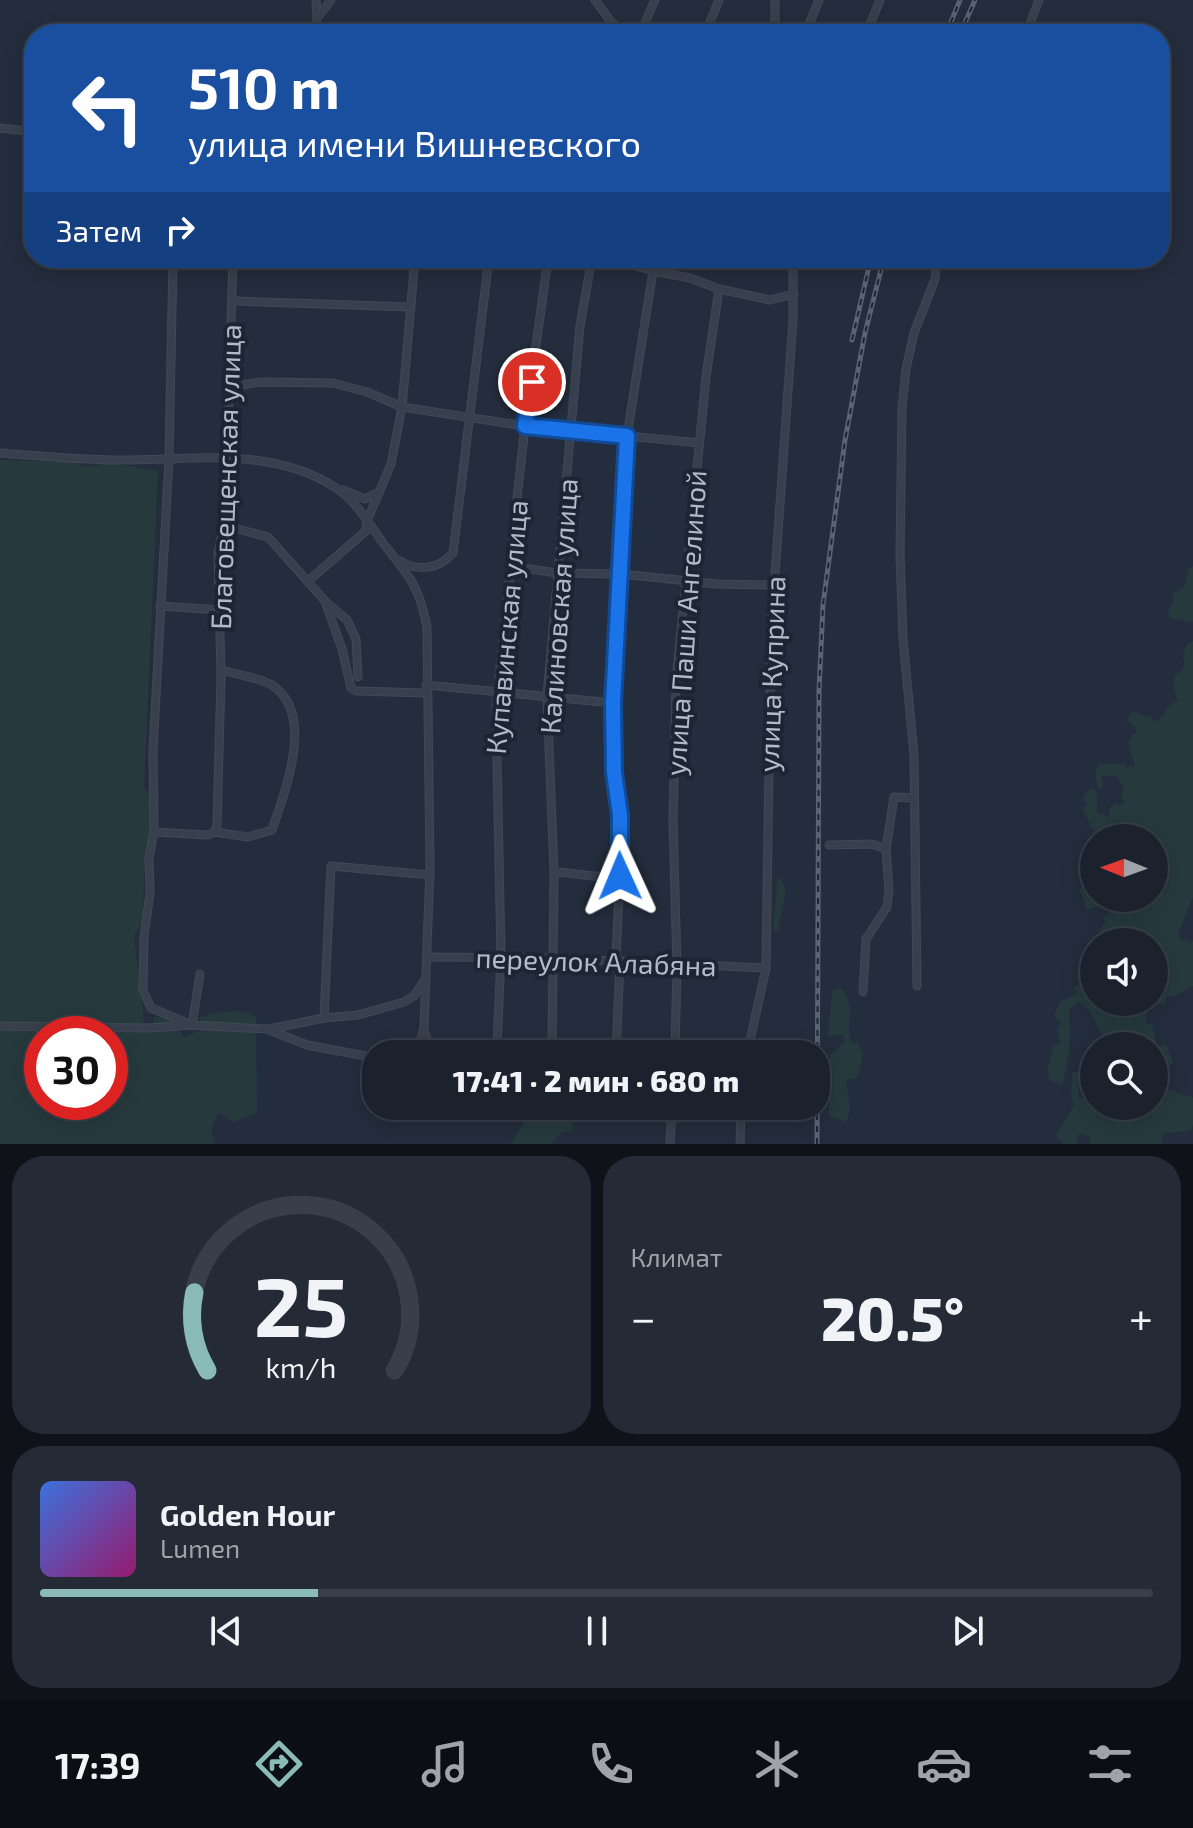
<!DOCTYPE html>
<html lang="ru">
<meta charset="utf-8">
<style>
body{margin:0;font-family:"Exo 2",sans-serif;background:#242a36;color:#f1f3f6;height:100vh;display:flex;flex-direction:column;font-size:30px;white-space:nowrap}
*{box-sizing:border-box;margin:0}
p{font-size:26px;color:#a0a4aa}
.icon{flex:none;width:44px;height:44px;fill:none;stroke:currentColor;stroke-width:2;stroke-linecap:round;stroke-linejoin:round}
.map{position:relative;height:1144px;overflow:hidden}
.side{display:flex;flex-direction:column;gap:12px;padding:12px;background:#0f1319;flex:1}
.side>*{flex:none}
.guide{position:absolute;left:24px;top:24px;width:1146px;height:244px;border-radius:32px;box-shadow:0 4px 20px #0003,0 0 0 2px #393f4a;background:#1a4fa0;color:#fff;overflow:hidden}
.needle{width:52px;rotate:271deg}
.fabs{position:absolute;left:1080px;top:824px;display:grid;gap:16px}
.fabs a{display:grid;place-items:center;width:88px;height:88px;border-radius:50%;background:#1b222e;box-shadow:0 4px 20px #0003,0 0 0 2px #393f4a;font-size:40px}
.speed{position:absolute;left:24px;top:1016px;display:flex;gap:16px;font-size:40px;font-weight:700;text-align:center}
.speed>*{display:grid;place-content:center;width:104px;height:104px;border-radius:50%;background:#1b222e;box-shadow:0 4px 20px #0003,0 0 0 2px #393f4a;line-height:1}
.speed .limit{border:12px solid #d22;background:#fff;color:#111}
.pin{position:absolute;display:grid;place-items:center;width:68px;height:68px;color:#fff;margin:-34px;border:4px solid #fff;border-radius:50%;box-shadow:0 2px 8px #0007}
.me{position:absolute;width:88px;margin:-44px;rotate:359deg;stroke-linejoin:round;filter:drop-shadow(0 0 6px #0008)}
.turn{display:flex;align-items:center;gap:28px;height:168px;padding:0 32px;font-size:36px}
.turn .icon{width:104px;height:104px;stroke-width:2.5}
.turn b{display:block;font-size:56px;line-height:68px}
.then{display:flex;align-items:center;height:76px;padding:0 32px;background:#0003;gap:16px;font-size:30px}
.big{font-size:60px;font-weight:800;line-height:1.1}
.side .card{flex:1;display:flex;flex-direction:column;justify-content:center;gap:12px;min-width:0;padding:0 28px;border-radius:32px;background:#242a36}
.side .dial{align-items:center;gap:0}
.dial svg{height:208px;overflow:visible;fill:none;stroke:#393f4a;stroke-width:7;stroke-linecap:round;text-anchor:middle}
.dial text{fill:#f1f3f6;stroke:none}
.song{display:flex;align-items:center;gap:24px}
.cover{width:96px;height:96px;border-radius:12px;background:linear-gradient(135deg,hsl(220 70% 55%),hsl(320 70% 35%))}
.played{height:8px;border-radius:4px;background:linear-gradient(90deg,#8bbbb9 25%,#393f4a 25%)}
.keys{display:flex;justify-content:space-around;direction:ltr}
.heat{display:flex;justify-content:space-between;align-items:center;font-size:44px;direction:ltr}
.side .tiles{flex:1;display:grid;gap:12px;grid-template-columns:1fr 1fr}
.card:last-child{grid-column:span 2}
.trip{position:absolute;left:362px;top:1040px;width:468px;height:80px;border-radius:32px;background:#1b222e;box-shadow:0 4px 20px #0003,0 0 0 2px #393f4a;font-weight:800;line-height:80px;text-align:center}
.menu{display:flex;height:128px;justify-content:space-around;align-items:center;background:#0b0e12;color:#a0a4aa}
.menu .icon{width:56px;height:56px}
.menu .on{color:#8bbbb9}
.menu b{font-size:36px;color:#f1f3f6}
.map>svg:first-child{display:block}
</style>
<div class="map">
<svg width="1193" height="1144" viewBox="0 0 1193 1144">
<rect width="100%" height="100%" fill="#242d3d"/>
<g fill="#263a3e" fill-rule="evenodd">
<path d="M0,460L59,462L67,460L85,467L112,463L158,471L144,788L150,793L151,839L144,870L143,920L134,936L145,1030L154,1028L153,1017L169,1018L184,1037L209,1027L198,1018C218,1012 237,1007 256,1017L257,1113L232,1122L218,1112L211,1131L215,1144H0ZM42,1034H110V1102H42Z"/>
<path d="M1193,566V622L1170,618L1168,610L1173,602V594L1185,586L1188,569Z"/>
<path d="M1193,641V897L1178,934L1181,941L1188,940L1189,944L1193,940V986L1177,995L1167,997L1165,1004L1149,1006L1145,1023L1152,1024L1157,1046L1166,1044L1173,1062L1164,1076L1167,1089L1193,1098V1125L1190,1131L1163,1133L1162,1144H1090L1091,1139L1084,1134H1078L1077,1144H1063L1056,1135L1074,1105L1071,1098L1072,1072H1078L1079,1098H1085L1105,1112L1106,1106H1154V1046H1112L1106,1043L1090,1011L1079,1002L1069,1009C1071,1036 1070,1059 1062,1085L1049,1080L1048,1068L1053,1047L1061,1043L1057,1030L1062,1023L1054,1016L1060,1002L1077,993L1074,988L1081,982L1079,977L1085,974L1086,966L1091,967V973L1094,972V1002H1154V942H1100L1099,931L1106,921L1103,918L1110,913L1108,904L1085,910V902L1079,890L1082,886H1091L1094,898H1154V838H1123V831L1120,828L1124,825L1117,820L1113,834C1089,835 1093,827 1083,810L1087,805L1083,798L1089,790L1094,789L1097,795V813L1104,814L1108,819C1111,813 1106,808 1115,803L1119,806L1125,802L1121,797L1124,788L1117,776H1101L1103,788L1098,789L1095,774L1099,764H1125L1128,769L1130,765L1135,768L1128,743L1132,734H1136V728L1126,720L1134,710L1146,717L1150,716L1154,722L1165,714L1166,708L1178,700C1174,692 1172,683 1176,674L1181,672L1185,666L1183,656L1187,644Z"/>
<path d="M778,876L786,888L778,931L773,929Z"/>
<path d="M840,988C861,1014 842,1019 852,1043H858L863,1055L857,1078L846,1080L850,1107L847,1122L829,1116L830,1055L845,1042L843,1034L828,1036L832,991Z"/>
<path d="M553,1106H571L574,1112L572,1131L561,1132L552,1144H511L530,1112H552Z"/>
</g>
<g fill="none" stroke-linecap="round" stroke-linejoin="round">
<defs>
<g id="minor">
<path d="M316,0L317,18"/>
<path d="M595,0L612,23L629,34"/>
<path d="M775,0V34"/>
<path d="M315,34L317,18L331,0"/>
<path d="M640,34L655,0"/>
<path d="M705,34L719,0"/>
<path d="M805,34L819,0"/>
<path d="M866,34L880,0"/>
<path d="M1026,34L1039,0"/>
<path d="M0,128L34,132"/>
<path d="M173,258L169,459L153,750L154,832L149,858L150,893L144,936L143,990L151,1008L192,1025L200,974"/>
<path d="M610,258L653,271L690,278L719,289L770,300L794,294"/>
<path d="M232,301L411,307"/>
<path d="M229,387L261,382L333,383L367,392L402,407L525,426L699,443"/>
<path d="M0,453C40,456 81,460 122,460C194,460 272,446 336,488C356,501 369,524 383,543C408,575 420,586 427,628L430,868L424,1027L421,1039L409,1054"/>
<path d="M343,490L365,499L375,494"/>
<path d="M225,521L238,529L268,537L326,602L347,620L356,639L358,677"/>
<path d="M400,561C418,572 439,569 453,553L489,258"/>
<path d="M516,567L557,573L621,574L717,584L770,585L774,590"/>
<path d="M308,581L366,531L367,521L391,464L402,407L415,258"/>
<path d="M326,604L342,649L351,688L356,691L426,693"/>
<path d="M160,606L220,610"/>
<path d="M426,685L613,703"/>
<path d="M154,832L208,835L214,832L217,826L221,676L218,552L225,521L233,258"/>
<path d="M214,832L248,837L272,830C285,791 317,711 270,684C256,677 236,674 221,670"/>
<path d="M829,845L872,844L886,849"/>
<path d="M554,872C579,873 596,879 620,876L616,955L620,962L616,1054"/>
<path d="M620,876V815L614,772L613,703L623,490L627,436L653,271"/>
<path d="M427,957L554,958L766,968"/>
<path d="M917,986L914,755L903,639L900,555L902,408L906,369L914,333L935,279L937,258"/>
<path d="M863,992L866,939L887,907L889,890L886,849L894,797L914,798"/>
<path d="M324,1018L331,866L430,875"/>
<path d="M0,1026L149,1028L192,1025L267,1029L307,1045L376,1058"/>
<path d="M269,1029L324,1018L358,1015L404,1002L414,996L424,981"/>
<path d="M424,1030L427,1039L437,1054"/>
<path d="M552,1051L554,872L547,696L580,326L592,258"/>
<path d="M483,1054L497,1047L501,957L496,707L509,580L516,567L512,543L525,426L548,258"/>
<path d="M675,1054L677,965L673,821L676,682L706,377L719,289"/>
<path d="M747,1054L766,968L771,631L793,320V258"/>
<path d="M670,1144L672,1106"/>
<path d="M740,1144L741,1106"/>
</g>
</defs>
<use href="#minor" stroke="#414956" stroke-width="9"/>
<use href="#minor" stroke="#38404d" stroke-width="7"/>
<defs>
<g id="rail">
<path d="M946,34L960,0"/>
<path d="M960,34L975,0"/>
<path d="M852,340L871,258"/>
<path d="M817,1144L819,691L823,605L845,440L865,333L884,258"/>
</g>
</defs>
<use href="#rail" stroke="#5a6374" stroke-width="5"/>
<use href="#rail" stroke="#1d2532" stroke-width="2" stroke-dasharray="6" stroke-linecap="butt"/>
</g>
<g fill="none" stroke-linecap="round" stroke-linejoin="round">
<defs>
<path id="route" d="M532,382L525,426L627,436L613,703L614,772L620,815V876"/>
</defs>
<use href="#route" stroke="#114b97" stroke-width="20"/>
<use href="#route" stroke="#1a73e8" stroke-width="14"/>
</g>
<g text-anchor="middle" stroke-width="8" stroke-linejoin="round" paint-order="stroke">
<g font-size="28" fill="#b4bbc8" stroke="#1d2532">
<text transform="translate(226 477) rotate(-88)" y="10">Благовещенская улица</text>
<text transform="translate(559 606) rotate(-86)" y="10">Калиновская улица</text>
<text transform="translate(686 623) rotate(-86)" y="10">улица Паши Ангелиной</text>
<text transform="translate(507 627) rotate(-85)" y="10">Купавинская улица</text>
<text transform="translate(772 674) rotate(-88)" y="10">улица Куприна</text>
<text transform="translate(596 962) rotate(2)" y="10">переулок Алабяна</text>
</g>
</g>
</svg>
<div class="fabs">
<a><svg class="needle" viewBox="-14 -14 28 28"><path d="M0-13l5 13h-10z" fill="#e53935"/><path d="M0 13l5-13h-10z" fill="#a0a4aa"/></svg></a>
<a><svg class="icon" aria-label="sound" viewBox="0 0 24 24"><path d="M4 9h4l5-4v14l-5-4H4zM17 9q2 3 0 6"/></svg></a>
<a><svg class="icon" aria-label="search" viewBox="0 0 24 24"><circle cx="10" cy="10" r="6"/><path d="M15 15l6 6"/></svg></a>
</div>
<div class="speed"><div class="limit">30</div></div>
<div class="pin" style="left:532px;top:382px;background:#d93025"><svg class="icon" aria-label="arrive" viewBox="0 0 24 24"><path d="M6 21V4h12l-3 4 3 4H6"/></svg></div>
<svg class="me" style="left:620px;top:876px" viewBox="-20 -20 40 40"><path d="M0-17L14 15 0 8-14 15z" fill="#1a73e8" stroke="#fff" stroke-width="4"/></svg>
<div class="trip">17:41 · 2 мин · 680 m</div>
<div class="guide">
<div class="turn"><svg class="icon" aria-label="left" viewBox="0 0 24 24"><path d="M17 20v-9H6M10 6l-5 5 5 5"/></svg><div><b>510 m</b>улица имени Вишневского</div></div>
<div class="then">Затем<svg class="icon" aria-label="right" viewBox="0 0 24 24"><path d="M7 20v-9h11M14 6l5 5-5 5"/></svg></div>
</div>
</div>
<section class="side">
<div class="tiles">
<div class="card dial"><svg viewBox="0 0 100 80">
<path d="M14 69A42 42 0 1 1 86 69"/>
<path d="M14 69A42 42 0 0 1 9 39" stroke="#8bbbb9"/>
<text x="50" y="56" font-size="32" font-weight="700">25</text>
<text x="50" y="72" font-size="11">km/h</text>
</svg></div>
<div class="card"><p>Климат</p>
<div class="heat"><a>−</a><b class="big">20.5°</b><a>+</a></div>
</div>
<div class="card">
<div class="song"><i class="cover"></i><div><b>Golden Hour</b><p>Lumen</p></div></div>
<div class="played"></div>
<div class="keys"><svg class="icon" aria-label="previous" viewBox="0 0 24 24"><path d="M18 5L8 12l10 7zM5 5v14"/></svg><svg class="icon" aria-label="pause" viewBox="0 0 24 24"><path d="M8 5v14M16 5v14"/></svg><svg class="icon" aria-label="next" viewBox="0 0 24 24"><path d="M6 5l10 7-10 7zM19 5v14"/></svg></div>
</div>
</div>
</section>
<nav class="menu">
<b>17:39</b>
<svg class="icon on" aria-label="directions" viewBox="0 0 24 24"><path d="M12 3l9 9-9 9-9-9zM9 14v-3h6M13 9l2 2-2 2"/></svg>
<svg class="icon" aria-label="music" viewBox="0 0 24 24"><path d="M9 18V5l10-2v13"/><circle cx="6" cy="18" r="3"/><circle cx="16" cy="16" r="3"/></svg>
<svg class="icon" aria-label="phone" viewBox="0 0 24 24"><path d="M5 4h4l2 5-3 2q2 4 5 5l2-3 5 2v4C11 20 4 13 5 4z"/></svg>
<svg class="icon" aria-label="climate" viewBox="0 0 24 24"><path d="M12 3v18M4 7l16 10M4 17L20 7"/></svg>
<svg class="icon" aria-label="car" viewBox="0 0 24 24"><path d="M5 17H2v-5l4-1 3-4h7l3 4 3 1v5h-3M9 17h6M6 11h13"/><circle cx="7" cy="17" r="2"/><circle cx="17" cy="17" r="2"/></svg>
<svg class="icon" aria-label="filters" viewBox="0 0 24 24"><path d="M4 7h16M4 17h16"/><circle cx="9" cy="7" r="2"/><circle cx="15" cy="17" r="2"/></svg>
</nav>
